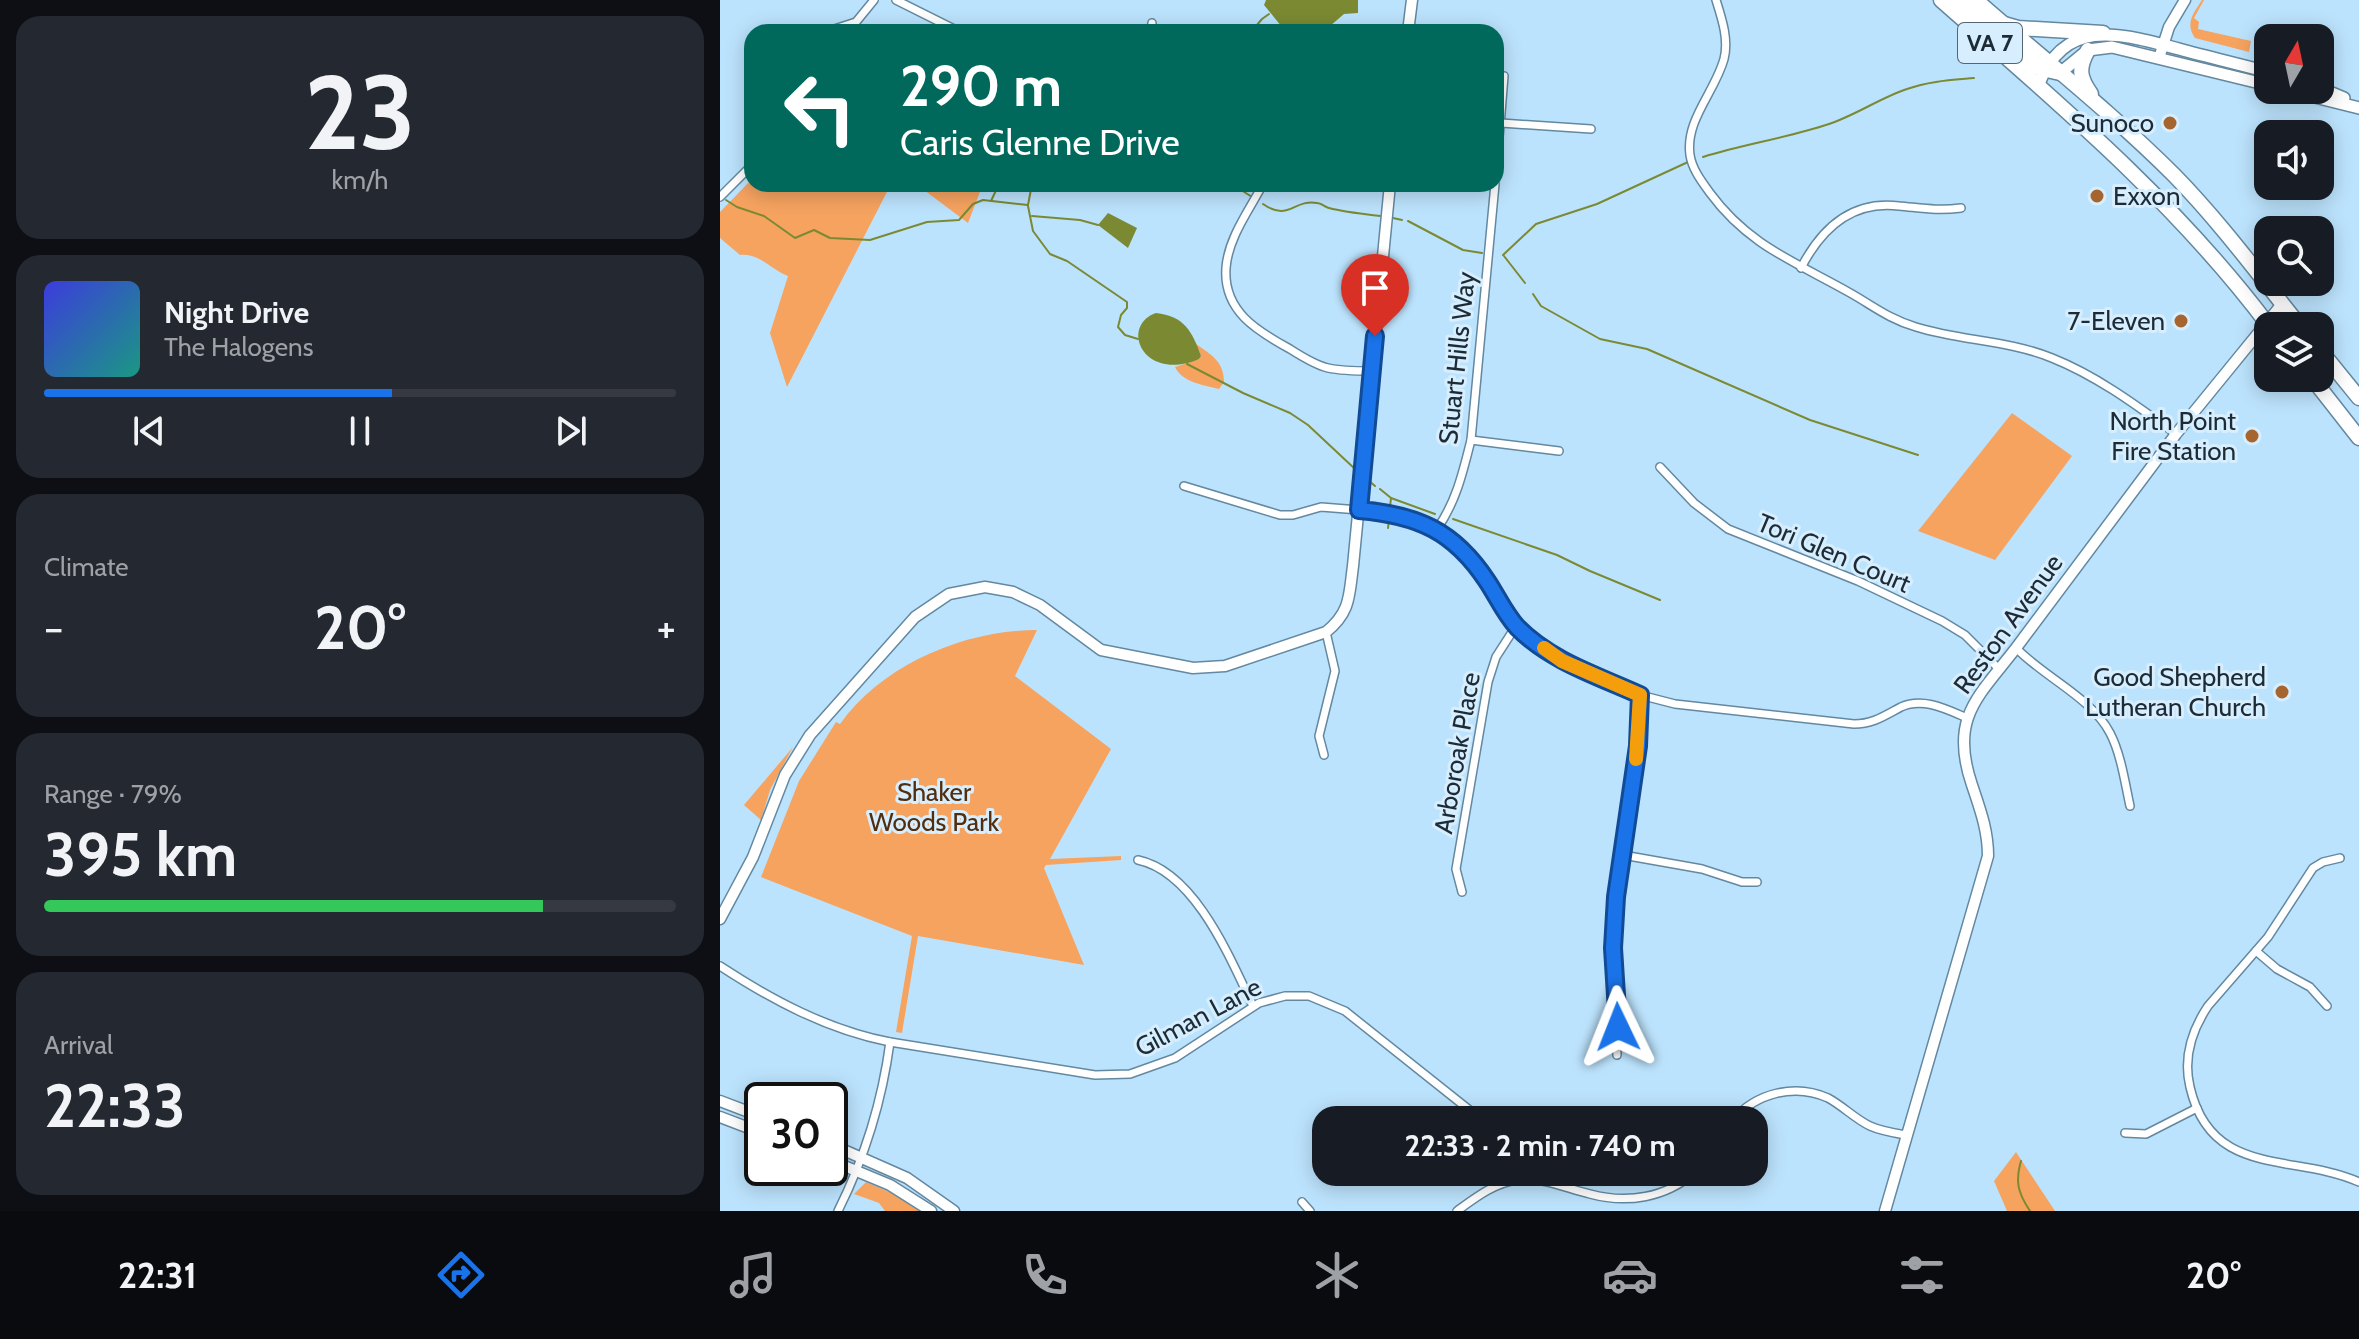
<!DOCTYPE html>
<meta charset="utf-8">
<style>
body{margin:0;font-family:Cabin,sans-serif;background:#242831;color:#f1f3f6;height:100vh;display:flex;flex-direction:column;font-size:30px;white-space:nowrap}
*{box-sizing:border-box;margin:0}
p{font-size:26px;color:#9ea1a6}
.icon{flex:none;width:44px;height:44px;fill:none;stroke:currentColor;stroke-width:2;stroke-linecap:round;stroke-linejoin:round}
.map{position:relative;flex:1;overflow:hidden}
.side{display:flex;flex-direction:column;gap:16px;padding:16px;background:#0d0f14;width:720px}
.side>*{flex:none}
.guide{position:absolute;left:24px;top:24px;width:760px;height:168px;border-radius:24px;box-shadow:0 4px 20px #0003;background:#00695c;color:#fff;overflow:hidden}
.needle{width:52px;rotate:9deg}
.tools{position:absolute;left:1534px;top:24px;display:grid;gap:16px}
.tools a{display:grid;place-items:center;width:80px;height:80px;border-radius:16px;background:#171b24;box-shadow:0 4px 20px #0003;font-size:40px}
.speed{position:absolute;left:24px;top:1082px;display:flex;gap:16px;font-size:40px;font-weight:700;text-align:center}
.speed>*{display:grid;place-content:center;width:104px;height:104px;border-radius:50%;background:#171b24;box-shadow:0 4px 20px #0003;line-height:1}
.speed .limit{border:4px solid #111;border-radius:12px;background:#fff;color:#111}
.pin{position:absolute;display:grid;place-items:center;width:68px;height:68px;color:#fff;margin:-82px -34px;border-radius:50% 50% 50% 0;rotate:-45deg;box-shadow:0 0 8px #0007}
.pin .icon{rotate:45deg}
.me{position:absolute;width:88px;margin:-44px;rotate:358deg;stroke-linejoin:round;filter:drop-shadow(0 0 6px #0008)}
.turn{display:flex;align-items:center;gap:28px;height:168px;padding:0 24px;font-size:36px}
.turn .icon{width:104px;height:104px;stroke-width:2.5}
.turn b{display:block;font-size:56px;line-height:68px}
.big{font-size:60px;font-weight:700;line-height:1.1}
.side .card{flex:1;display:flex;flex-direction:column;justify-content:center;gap:12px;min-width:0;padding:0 28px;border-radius:24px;background:#242831}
.side .dial{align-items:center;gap:0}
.dial b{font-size:104px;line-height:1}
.song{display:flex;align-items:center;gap:24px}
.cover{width:96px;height:96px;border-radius:12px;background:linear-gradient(135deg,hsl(240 70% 55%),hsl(170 70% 35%))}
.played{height:8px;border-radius:4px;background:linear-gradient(90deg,#1a73e8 55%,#363941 55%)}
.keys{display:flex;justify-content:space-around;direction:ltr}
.heat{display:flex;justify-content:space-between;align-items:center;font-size:44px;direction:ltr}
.charge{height:12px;border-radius:6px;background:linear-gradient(90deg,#34c759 79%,#363941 0)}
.trip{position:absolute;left:592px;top:1106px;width:456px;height:80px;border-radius:24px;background:#171b24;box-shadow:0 4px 20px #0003;font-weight:700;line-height:80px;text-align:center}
.dock{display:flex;height:128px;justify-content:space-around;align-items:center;background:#090b0e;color:#9ea1a6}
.dock .icon{width:56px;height:56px}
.dock .active{color:#1a73e8}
.dock b{font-size:36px;color:#f1f3f6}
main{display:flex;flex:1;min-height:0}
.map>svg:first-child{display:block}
</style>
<main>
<section class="side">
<div class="card dial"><b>23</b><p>km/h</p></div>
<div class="card">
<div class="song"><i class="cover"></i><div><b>Night Drive</b><p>The Halogens</p></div></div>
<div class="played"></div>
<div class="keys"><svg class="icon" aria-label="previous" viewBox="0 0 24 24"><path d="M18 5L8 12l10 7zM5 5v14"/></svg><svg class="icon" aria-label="pause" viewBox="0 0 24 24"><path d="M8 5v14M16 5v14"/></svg><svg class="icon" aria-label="next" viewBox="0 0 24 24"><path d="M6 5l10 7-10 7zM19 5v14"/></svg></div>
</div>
<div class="card"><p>Climate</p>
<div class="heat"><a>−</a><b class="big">20°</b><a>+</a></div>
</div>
<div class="card"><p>Range · 79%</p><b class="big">395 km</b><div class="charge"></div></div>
<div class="card"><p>Arrival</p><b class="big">22:33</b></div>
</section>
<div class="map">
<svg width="1639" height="1211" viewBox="0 0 1639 1211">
<rect width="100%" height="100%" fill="#bce3fd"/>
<g fill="#f6a360">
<path d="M1482,0H1484L1474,18L1479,22L1478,29L1531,41L1529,52L1475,38C1465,23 1473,14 1482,0Z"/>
<path d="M32,179V184H171L67,387L50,333L68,276C51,270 40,253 20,255L0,238V212Z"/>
<path d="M196,184H263L248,223Z"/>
<path d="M476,344C492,355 504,362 504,382L499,389C483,385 462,382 455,367L479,359L481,356Z"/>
<path d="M1292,413L1352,456L1275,560L1198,531Z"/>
<path d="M317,630L295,676L391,749L330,859L401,856V860L326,865L324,868L364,965L198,936L182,1033L176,1032L192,936L41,877L79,781L116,722L120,724C163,664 245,630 317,630Z"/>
<path d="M73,747L50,790L41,820L24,805Z"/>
<path d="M1296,1152L1335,1211H1287L1274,1181Z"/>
<path d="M146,1182L174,1194L200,1211H165L159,1203L134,1194Z"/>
</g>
<g fill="#7b8a32">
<path d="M546,0H638V13L624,14L603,32H566L544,5Z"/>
<path d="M388,213L417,228L408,248L378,225Z"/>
<path d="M436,313C464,316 472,331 481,356L479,359C423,383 399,326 436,313Z"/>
</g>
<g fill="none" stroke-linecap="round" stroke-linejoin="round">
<g stroke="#7b8a32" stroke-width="2">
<path d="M531,32L542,19L549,14"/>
<path d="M983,157C1025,144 1067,138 1109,124C1136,115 1160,98 1187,89C1209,81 1232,80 1254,78"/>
<path d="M444,184H445"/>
<path d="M492,184L515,186L532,197"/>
<path d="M6,200L17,207L44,216L75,238L94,230L110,238L150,240L207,222L239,220L253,204L263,200L308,205L312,184"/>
<path d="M271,201L279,184"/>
<path d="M543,204C569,222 573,199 597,203C601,203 605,207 609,208C624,212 643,214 660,216"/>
<path d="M308,206L313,231L330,254L347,261L407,302V308L401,315L398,327L405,335L418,339"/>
<path d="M312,216L360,220L378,225"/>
<path d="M673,218L682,220"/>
<path d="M688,221L743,250L762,253"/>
<path d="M783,255L816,224L877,204L968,162"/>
<path d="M784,256L805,283"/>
<path d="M813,294L821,306L880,339L927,349L1090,420L1198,455"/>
<path d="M467,364L523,393L570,413L588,425L635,469"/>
<path d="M648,480L655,486"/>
<path d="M660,489L671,498L715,514"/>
<path d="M670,507L671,498"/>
<path d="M733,519L837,555L870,571L940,600"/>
<path d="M668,528L669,520"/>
<path d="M1301,1161C1295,1182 1298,1193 1310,1211"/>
</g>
<defs>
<g id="street">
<path d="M176,0L240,32"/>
<path d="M996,0C1002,19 1009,40 1004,59C995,92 965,120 970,155C972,169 982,182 990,193C1029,246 1076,262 1132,294C1153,306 1171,320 1196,327C1241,341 1288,340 1332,358C1377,376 1416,405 1456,434"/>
<path d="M105,32L136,22L154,0"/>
<path d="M431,32L432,23"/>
<path d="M781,123L871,129"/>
<path d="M776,174L784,76"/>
<path d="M543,184C530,209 508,238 506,268C503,311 537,331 570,349C581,356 595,365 608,368C622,371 637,371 651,371"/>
<path d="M0,197L32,165"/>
<path d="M1081,268C1101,229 1131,200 1179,206C1202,208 1217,211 1241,208"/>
<path d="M751,440L839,451"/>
<path d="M940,467L974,503L1008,529L1138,581L1222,621L1245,635L1278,668"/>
<path d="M464,486L560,515H573L601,507L639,510L691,519L717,529L742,548L753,560L790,617L804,633L842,661L920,695L955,704L1134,724C1153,724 1164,716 1181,707C1203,697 1226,709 1247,718"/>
<path d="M717,529C736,502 743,472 751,440L775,184"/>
<path d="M1296,648C1324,677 1372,698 1390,733C1401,754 1405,783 1410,806"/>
<path d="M604,755L599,736L615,671L606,632"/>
<path d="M903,855L982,869L1022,882H1037"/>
<path d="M1620,858L1603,862L1593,868L1548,937L1488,1006C1472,1030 1463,1058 1470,1087C1491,1179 1575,1153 1639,1182"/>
<path d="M418,860C475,872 510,958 533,1006"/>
<path d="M742,892L736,869L768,682L776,657L796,626"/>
<path d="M1536,951L1557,969L1590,987L1607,1006"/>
<path d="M0,966C52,1000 108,1030 170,1042L375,1075L410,1074L455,1058L539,1003L565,996H589L625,1011L762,1120"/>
<path d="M897,1055L893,948L896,897L918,746L920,695"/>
<path d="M1013,1120C1036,1093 1075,1083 1108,1098C1123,1106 1135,1119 1150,1126C1161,1131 1174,1133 1186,1135"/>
<path d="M1405,1133L1426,1134L1477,1108"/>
<path d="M582,1202L590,1211"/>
<path d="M118,1211C145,1157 162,1102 170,1042"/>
<path d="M737,1211C755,1198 774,1183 797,1180C823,1177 845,1188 870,1194C907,1204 946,1198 975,1172"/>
</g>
<g id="secondary">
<path d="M688,32L692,0"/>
<path d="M1439,58L1449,27L1465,0"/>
<path d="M0,919L33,857L65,775L90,735L195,617L229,594L265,587L293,592L320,605L381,650L473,668L505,666L606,632C631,612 629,595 633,566L670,184"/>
<path d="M0,1101L42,1117"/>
<path d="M0,1117L42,1133"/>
<path d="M110,1144L187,1178L234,1211"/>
<path d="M110,1160L170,1185L211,1211"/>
<path d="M1165,1211L1268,856C1268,830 1260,809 1252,785C1229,718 1258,697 1296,648L1456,434L1562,304"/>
</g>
<g id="primary">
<path d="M1340,73L1368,50L1392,47L1548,85"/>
<path d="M1318,86C1345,15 1402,34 1459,49C1488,57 1518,64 1548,72"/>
<path d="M1600,88L1624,98"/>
<path d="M1567,90L1639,108"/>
</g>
<g id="highway">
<path d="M1221,0C1337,102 1456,202 1549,326"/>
<path d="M1239,0L1318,68L1340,73"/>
<path d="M1256,0C1322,58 1392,113 1454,175C1500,222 1539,275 1580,326"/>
<path d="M1284,24L1298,28L1383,33"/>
<path d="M1368,50C1358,68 1359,77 1371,94"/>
<path d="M1600,350L1639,398"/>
<path d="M1592,378L1639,438"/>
</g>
</defs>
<use href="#street" stroke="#6388a0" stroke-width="10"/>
<use href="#secondary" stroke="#6388a0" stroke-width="13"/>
<use href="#primary" stroke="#6388a0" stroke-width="14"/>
<use href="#highway" stroke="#6388a0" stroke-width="17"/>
<use href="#street" stroke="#fff" stroke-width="7"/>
<use href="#secondary" stroke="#fff" stroke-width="10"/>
<use href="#primary" stroke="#fff" stroke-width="11"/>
<use href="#highway" stroke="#fff" stroke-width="14"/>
</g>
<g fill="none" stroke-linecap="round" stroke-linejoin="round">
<defs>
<path id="route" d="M655,336L639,510C698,515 734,531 767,581C777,596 785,614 797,627C830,661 878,676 920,695L918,746L896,897L893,948L898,1027"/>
</defs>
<use href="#route" stroke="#114b97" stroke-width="20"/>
<use href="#route" stroke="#1a73e8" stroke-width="14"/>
<path stroke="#f59e0b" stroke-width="14" d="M824,648L842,661L920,695L916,759"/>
</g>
<g fill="#a6652f" stroke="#d6eefe" stroke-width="3">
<circle cx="1450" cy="123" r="8"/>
<circle cx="1377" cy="196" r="8"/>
<circle cx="1461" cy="321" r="8"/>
<circle cx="1532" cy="436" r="8"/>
<circle cx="1562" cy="692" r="8"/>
</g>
<g text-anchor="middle" stroke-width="6" stroke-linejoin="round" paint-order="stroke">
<rect fill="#d6eefe" stroke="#546671" stroke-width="2" x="1238" y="23" width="64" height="40" rx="6"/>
<g font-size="24" font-weight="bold" fill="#1c2b35">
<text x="1270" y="51">VA 7</text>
</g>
<g font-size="26" fill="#1c2b35" stroke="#d6eefe" text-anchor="end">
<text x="1434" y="132">Sunoco</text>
<text x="1393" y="205" text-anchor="start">Exxon</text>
<text x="1445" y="330">7-Eleven</text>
<text x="1516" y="430">North Point<tspan x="1516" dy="30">Fire Station</tspan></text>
<text x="1546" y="686">Good Shepherd<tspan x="1546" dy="30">Lutheran Church</tspan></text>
</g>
<g font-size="26" fill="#1c2b35" stroke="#d6eefe">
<text transform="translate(737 358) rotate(-84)" y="9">Stuart Hills Way</text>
<text transform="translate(1114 553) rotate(23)" y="9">Tori Glen Court</text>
<text transform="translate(1288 624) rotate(-54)" y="9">Reston Avenue</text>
<text transform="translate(737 753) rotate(-80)" y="9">Arboroak Place</text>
<text transform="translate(478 1017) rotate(-28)" y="9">Gilman Lane</text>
</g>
<g font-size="26" fill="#522e0e" stroke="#d6eefe">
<text x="214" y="801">Shaker<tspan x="214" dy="30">Woods Park</tspan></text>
</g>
</g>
</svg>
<div class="tools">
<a><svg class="needle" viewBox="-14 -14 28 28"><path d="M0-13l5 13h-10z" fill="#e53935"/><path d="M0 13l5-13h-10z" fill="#9ea1a6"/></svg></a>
<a><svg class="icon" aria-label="sound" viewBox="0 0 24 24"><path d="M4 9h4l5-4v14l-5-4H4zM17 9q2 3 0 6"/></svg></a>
<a><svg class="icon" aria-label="search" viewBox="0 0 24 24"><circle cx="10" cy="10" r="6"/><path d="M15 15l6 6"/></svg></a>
<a><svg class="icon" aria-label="layers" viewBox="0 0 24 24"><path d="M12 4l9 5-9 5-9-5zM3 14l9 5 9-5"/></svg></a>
</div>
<div class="speed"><div class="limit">30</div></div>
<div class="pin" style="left:655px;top:336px;background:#d93025"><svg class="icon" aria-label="arrive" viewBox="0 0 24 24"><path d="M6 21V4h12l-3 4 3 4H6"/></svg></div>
<svg class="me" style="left:898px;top:1027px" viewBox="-20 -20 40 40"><path d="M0-17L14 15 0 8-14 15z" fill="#1a73e8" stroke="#fff" stroke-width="4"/></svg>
<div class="trip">22:33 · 2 min · 740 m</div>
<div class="guide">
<div class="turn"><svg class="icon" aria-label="left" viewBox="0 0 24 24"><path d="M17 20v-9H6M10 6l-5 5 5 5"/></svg><div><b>290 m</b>Caris Glenne Drive</div></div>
</div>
</div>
</main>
<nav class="dock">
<b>22:31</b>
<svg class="icon active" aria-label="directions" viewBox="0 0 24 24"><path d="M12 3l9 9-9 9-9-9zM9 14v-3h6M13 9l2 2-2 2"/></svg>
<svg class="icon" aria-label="music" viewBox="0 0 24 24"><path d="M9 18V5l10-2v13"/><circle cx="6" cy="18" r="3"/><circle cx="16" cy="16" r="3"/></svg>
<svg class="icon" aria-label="phone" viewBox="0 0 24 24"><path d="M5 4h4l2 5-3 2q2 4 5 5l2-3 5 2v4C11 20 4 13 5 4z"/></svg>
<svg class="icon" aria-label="climate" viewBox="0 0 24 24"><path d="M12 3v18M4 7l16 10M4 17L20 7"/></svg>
<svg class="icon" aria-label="car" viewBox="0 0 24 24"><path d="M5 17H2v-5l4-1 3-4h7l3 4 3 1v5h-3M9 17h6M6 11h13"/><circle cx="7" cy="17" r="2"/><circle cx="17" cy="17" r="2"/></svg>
<svg class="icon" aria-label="filters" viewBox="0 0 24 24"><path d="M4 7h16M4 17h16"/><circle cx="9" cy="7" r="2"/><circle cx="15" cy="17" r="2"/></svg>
<b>20°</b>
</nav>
